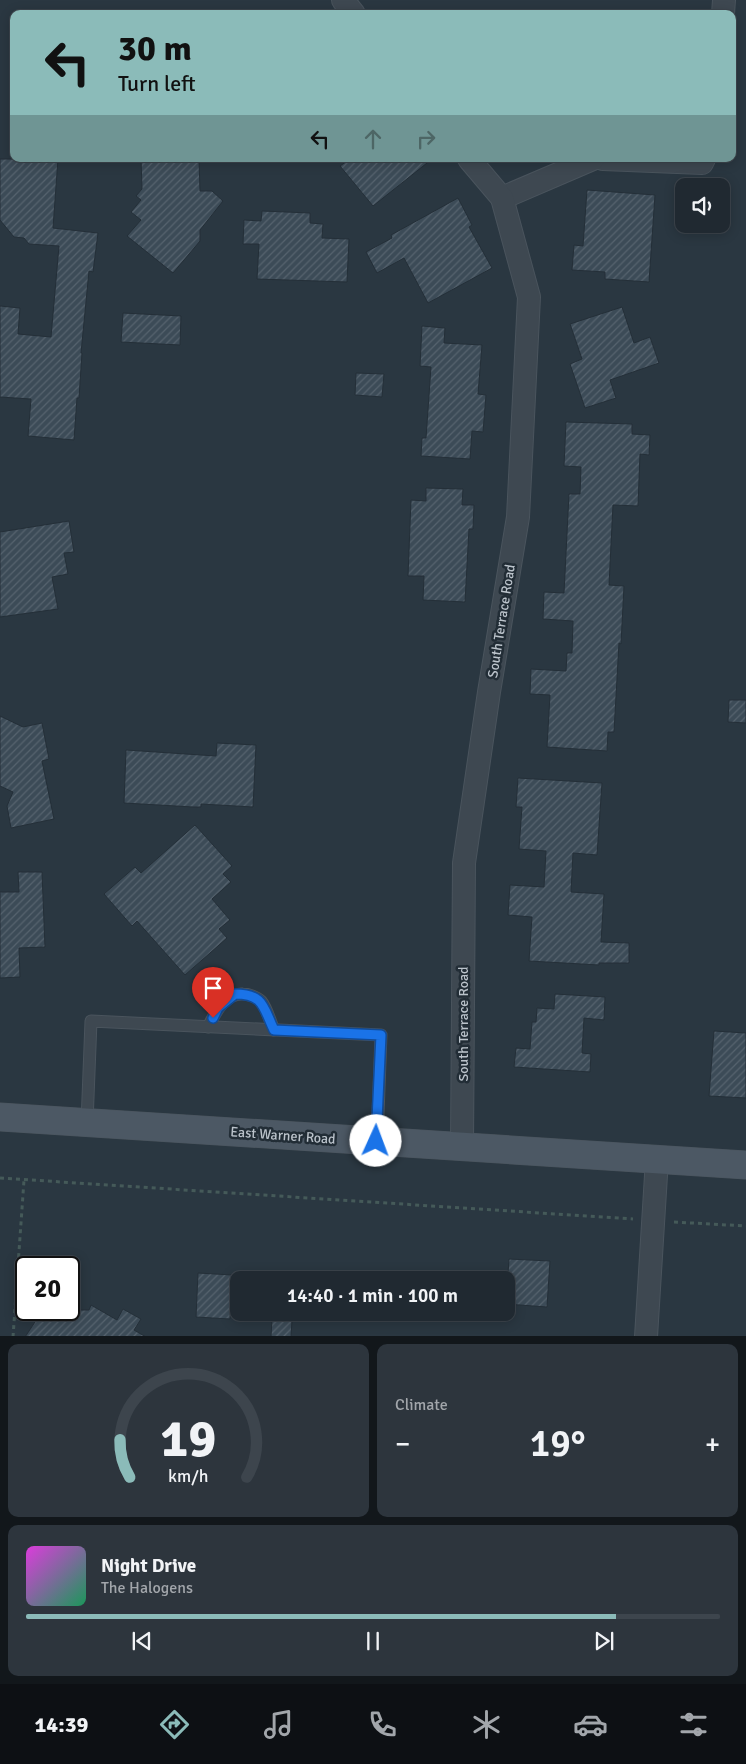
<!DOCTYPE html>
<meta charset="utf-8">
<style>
body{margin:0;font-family:Signika,sans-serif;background:#2d353d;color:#f1f3f6;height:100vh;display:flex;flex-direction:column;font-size:19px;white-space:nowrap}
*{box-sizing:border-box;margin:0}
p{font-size:16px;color:#a2a6ab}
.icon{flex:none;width:28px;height:28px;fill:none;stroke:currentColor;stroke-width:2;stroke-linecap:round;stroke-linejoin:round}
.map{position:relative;height:1336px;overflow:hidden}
.side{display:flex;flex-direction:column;gap:8px;padding:8px;background:#12171b;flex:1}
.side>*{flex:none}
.banner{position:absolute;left:10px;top:10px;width:726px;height:152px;border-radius:10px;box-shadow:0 2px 12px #0003,0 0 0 1px #3d454d;background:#8bbbb9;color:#111;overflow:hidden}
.tools{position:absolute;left:675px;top:178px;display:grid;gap:10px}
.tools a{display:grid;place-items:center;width:55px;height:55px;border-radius:10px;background:#202931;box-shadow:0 2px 12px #0003,0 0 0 1px #3d454d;font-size:25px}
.speed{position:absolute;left:15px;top:1256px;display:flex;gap:10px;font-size:25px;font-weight:700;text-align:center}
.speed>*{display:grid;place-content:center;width:65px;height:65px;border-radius:50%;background:#202931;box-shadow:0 2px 12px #0003,0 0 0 1px #3d454d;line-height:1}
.speed .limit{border:2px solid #111;border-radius:8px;background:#fff;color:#111}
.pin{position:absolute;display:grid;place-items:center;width:42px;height:42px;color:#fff;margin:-51px -21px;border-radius:50% 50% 50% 0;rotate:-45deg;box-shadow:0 0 5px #0007}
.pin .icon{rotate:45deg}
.me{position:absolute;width:55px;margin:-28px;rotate:2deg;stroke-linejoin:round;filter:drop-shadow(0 0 4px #0008)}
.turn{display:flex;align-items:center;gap:18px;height:105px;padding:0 25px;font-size:22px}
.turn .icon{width:65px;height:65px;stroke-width:2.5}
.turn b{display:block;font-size:35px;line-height:42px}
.lanes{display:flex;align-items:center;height:48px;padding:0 25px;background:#0003;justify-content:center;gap:25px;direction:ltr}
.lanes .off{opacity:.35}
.big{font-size:38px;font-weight:600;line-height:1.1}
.side .tile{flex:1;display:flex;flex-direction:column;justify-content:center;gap:8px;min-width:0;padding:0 18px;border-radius:10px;background:#2d353d}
.side .dial{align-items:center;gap:0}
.dial svg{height:130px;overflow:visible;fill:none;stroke:#3d454d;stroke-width:7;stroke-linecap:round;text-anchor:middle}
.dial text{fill:#f1f3f6;stroke:none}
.song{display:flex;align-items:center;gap:15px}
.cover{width:60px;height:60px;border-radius:8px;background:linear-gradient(135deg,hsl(300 70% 55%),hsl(150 70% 35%))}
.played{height:5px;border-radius:2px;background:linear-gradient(90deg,#8bbbb9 85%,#3d454d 85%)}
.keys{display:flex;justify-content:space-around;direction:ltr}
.heat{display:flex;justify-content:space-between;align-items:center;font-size:28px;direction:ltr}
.side .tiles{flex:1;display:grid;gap:8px;grid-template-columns:1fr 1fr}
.tile:last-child{grid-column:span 2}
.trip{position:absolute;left:230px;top:1271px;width:285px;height:50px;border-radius:10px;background:#202931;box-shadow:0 2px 12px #0003,0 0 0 1px #3d454d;font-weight:600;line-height:50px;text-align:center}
.dock{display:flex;height:80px;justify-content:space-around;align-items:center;background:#0d1014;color:#a2a6ab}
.dock .icon{width:35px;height:35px}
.dock .active{color:#8bbbb9}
.dock b{font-size:22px;color:#f1f3f6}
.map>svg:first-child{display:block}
</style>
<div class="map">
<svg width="746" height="1337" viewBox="0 0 746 1337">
<defs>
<pattern id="building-hatch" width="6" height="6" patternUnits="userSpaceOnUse" patternTransform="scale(1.25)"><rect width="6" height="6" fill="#3c4b57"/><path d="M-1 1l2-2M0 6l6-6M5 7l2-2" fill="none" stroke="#56636e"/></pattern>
</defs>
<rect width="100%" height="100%" fill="#2a3741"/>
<g fill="url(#building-hatch)" stroke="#242f38">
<path d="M0,159H58L53,228L98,233L93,272L89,271L81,353H82L79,398H77L74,440L28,436L31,399L0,397V306L20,308L18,334L51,337L59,246L29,244L24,238L14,237L0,220Z"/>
<path d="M141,159H199L200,191H212L223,201L200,230V241L173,273L127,236L141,220L131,212L141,200L136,196L142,189Z"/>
<path d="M350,159H432L373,206L340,166Z"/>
<path d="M587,190L655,195L649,282L605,279V272L572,270L574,245L583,246Z"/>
<path d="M458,198L472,225L469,227L492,268L428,303L404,258L377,273L366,252L392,238L391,235Z"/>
<path d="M262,211L310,213V223L323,224L322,238L349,239L347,282L257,279L259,244H243L244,220L261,221Z"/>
<path d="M622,307L634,343L650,337L659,363L610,380L616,398L585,408L570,364L582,359L570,324Z"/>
<path d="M123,313L181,316L180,345L121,342Z"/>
<path d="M422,326L445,328L444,343L482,345L478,394L486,395L483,432L472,431L470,459L421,456L422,438H426L431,367L420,366Z"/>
<path d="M356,373L384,374L382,397L355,395Z"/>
<path d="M566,422L632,424V434L650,435L649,455L640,454L638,506L613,505L609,585L624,586L621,644L619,643L614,732H608L607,751L547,747L550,695L530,694L531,669L566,671L567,653H572L573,621L543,619L544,592L564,593L569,494H580L581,467L564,466Z"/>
<path d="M426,488L463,489L462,505H474L473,529H469L465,602L423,600L424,576H408L411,500L426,501Z"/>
<path d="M69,521L74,552L64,553L68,574L52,577L58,609L0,617V532Z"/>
<path d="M729,700H746V723L728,722Z"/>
<path d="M0,716L23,727L42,723L49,759L42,761L54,819L11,828L7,806L13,792L0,786Z"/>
<path d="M217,743L256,745L253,807L201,804V807H193L124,803L126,750L216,756Z"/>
<path d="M518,778L602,783L597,855L573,853L571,892L604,894L601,942L629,943V963H599V965L529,961L532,917L508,915L510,885L544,887L546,851L519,849L522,807H516Z"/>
<path d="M195,825L232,866L223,874L231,882L212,899L230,920L219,929L227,938L185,975L137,921L132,926L104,894L135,867L141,873Z"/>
<path d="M18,872H42L45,947L19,948L20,977L0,978V892H19Z"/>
<path d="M555,994L605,997L604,1020L584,1018L582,1053L591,1054L590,1072L514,1067L516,1048L530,1049L532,1022H536L537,1008L554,1009Z"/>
<path d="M714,1031L746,1033V1098L709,1096Z"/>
<path d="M509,1259L550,1261L547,1307L506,1304Z"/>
<path d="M198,1273L232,1275L230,1319L196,1317Z"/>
<path d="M91,1305L117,1320L123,1309L141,1319L134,1330L146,1337H25L43,1310H89Z"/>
<path d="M272,1319L292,1320L291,1337H271Z"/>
</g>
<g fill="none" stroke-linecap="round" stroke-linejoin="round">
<defs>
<g id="lane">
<path d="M208,1027C216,1012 224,993 243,994C248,994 257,997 261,1001C267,1008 270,1022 274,1030"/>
<path d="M87,1123L91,1021L381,1035L377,1141"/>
</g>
<g id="street">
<path d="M343,0L354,14"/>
<path d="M723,14L724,0"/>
<path d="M603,159L702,163L704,159"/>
<path d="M502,198L593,159"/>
<path d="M462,1146L464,863L489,692L518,517L529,297L502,198L469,159"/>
<path d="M646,1337L657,1159"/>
</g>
<path id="secondary" d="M0,1117L746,1165"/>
</defs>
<use href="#lane" stroke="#4a545d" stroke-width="13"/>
<use href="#street" stroke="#4a545d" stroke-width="24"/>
<use href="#secondary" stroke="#4a545d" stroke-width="29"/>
<g stroke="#455a59" stroke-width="3" stroke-dasharray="4 4" stroke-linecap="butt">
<path d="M0,1178L633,1219"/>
<path d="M674,1222L746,1226"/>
<path d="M13,1337L24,1180"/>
</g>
<use href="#lane" stroke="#3e4851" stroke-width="11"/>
<use href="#street" stroke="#3e4851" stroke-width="22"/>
<use href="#secondary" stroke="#4c5864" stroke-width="28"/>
</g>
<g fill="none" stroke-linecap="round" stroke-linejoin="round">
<defs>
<path id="route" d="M213,1018L218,1008L235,994C264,994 263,1007 274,1030L381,1035L376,1141"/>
</defs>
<use href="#route" stroke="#114b97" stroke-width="12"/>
<use href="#route" stroke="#1a73e8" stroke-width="9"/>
</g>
<g text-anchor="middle" stroke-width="5" stroke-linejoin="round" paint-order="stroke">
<g font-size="14" fill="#bbc3cb" stroke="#222d36">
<text transform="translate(501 621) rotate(-81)" y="5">South Terrace Road</text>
<text transform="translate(463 1024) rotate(-90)" y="5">South Terrace Road</text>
<text transform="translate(283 1135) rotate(4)" y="5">East Warner Road</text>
</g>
</g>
</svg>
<div class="tools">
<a><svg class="icon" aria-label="sound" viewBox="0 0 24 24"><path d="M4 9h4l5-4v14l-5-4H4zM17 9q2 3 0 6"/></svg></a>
</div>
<div class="speed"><div class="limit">20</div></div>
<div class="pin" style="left:213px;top:1018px;background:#d93025"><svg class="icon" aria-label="arrive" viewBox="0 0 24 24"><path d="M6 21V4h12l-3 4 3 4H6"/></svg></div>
<svg class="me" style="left:376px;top:1141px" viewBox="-20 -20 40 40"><circle r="19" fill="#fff"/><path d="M0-13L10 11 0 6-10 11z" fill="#1a73e8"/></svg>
<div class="trip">14:40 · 1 min · 100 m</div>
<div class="banner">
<div class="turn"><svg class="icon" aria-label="left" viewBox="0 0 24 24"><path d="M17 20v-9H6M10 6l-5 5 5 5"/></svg><div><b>30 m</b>Turn left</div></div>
<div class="lanes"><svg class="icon" aria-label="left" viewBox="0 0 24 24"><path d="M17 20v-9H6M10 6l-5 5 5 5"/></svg><svg class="icon off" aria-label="ahead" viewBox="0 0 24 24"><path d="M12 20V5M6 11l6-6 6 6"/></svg><svg class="icon off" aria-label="right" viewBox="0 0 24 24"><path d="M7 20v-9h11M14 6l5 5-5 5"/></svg></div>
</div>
</div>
<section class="side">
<div class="tiles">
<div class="tile dial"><svg viewBox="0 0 100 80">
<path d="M14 69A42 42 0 1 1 86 69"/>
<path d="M14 69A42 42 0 0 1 8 46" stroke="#8bbbb9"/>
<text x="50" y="56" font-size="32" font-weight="700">19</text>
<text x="50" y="72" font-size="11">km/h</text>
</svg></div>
<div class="tile"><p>Climate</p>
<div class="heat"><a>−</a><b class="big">19°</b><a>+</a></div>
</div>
<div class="tile">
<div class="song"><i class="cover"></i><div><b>Night Drive</b><p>The Halogens</p></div></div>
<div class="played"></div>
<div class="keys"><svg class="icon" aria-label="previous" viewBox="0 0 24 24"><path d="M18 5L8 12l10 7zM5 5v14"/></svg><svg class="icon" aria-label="pause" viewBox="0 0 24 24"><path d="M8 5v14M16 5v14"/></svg><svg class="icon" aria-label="next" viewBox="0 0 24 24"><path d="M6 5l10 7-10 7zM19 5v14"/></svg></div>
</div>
</div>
</section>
<nav class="dock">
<b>14:39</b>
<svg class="icon active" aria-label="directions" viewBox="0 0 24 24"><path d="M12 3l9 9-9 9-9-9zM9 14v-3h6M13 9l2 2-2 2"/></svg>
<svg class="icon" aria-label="music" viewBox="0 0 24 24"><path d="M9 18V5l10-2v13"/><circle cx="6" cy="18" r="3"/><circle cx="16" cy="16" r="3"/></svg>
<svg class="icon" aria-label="phone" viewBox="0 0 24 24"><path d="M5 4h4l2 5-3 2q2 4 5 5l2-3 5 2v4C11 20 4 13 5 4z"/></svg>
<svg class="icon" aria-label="climate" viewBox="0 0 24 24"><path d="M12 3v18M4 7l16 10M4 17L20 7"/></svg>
<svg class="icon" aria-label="car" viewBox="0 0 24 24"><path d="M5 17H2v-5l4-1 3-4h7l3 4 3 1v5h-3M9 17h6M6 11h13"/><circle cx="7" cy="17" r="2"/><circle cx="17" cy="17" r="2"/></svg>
<svg class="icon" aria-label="filters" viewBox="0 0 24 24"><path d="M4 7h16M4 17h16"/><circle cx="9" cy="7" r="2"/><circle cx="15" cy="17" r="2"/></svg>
</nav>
